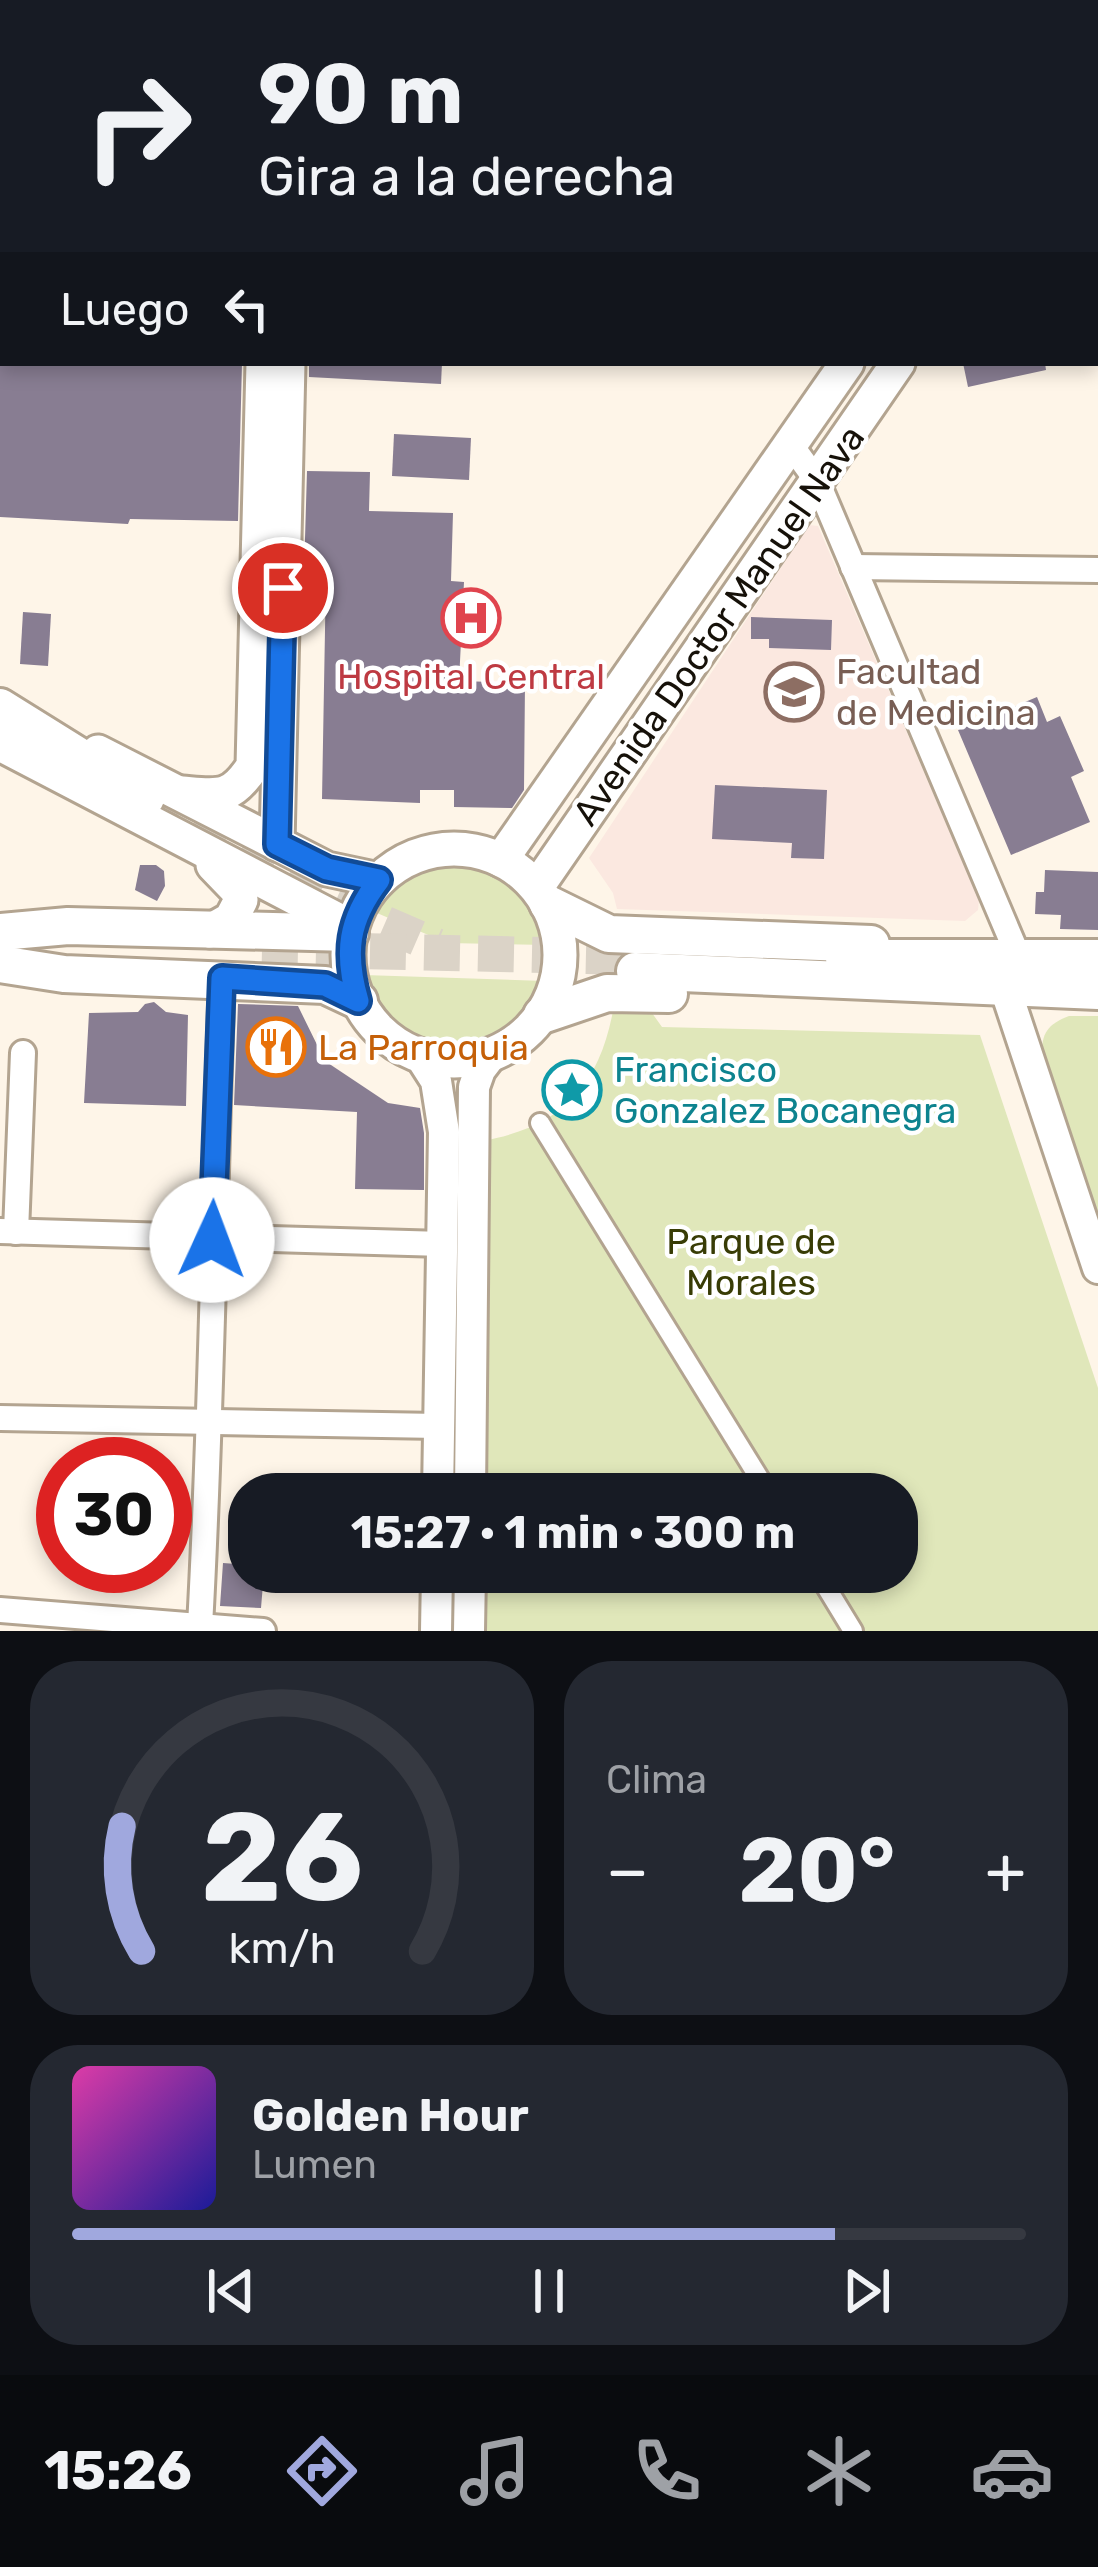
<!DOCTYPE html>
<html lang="es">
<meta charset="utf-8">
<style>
body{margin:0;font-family:Rubik,sans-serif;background:#242831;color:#f1f3f6;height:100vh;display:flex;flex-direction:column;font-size:45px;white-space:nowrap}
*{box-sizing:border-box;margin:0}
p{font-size:39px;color:#9ea1a6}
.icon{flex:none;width:66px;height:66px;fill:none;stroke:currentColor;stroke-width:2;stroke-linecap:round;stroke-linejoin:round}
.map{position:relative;height:1631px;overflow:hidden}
.panel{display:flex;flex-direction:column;gap:30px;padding:30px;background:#0d0f14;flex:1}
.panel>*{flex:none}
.guide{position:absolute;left:0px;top:0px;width:1098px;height:366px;box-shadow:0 6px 18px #0003;background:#171b24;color:#f1f3f6;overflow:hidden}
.speed{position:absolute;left:36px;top:1437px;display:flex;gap:24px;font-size:60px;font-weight:700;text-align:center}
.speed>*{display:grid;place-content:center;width:156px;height:156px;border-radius:50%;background:#171b24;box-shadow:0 6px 18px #0003;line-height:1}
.speed .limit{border:18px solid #d22;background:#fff;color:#111}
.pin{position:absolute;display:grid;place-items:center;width:102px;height:102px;color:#fff;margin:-51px;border:6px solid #fff;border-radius:50%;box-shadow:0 3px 12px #0007}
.me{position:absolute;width:132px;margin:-66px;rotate:2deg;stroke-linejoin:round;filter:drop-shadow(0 0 9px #0008)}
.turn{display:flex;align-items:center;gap:42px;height:252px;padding:0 60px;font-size:54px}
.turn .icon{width:156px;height:156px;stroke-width:2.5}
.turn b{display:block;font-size:84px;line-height:102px}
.then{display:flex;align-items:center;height:114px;padding:0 60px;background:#0003;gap:24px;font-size:45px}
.big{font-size:90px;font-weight:700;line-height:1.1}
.panel .tile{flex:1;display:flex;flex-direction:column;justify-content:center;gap:18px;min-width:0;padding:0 42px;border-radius:48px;background:#242831}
.panel .dial{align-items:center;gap:0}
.dial svg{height:312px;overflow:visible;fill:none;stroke:#363941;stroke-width:7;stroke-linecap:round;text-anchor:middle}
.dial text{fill:#f1f3f6;stroke:none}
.song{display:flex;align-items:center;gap:36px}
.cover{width:144px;height:144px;border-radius:18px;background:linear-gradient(135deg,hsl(320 70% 55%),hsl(240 70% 35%))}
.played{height:12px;border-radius:6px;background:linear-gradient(90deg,#a0a8de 80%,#363941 80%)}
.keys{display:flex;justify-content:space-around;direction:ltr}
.heat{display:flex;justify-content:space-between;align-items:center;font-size:66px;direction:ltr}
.panel .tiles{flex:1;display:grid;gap:30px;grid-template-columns:1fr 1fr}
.tile:last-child{grid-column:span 2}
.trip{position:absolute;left:228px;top:1473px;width:690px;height:120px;border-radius:48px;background:#171b24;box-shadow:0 6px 18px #0003;font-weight:700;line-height:120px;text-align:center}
.dock{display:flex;height:192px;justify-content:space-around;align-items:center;background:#090b0e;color:#9ea1a6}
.dock .icon{width:84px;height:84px}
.dock .on{color:#a0a8de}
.dock b{font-size:54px;color:#f1f3f6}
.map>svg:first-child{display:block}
</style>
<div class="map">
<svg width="1098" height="1631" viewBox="0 0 1098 1631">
<rect width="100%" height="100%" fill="#fef5e8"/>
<g fill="#fbe8e0">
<path d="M525,0H1073L525,3Z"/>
<path d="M809,525L818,526L979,900L978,910L965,921L617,909L613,893L589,858Z"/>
</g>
<g fill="#e0e7ba">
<path d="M437,861C486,860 552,884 546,945L447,943L370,910C388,883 406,871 437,861Z"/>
<path d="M364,975L544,981C541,1001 527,1014 512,1026C505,1032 497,1040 489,1044C435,1068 376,1027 364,975Z"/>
<path d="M613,1011L652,1013L662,1027L980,1035L1098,1388V1631H478L479,1572H897V1494H479L482,1141C560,1127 598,1089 613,1011Z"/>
<path d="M1069,1016H1098V1227L1042,1056C1041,1033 1048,1024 1069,1016Z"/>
</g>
<g fill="#887d92">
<path d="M0,363H242L238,521L130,519L128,524L0,517Z"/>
<path d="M309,363H442L441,384L309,377Z"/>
<path d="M963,363H1045L1046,370L968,387Z"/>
<path d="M394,434L471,438L469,480L392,476Z"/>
<path d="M307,471L370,472L369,511L453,513L451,581L464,582L459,681L525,683L524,790L512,808L454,807V790H420V803L322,799L326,574L304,573Z"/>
<path d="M23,612L51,614L48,666L20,664Z"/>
<path d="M751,617L832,620L831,650L769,648V639H751Z"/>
<path d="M1037,697L1047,722L1060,716L1084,771L1071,777L1090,822L1011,855L958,730Z"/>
<path d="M715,785L827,790L824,859L791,858L792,843L712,839Z"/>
<path d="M140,865H156L164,871L165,886L157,901L135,890Z"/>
<path d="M1045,870L1098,872V930L1060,929L1061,915L1035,914L1036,892H1044Z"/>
<path d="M154,1002L166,1012L188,1015L186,1106L84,1103L89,1013L138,1012L145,1004Z"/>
<path d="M238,1004L298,1006L325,1061L388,1103L420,1108L424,1133V1190L355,1189L357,1112L234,1105Z"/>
<path d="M223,1563L249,1565V1572H264L261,1608L220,1606Z"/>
</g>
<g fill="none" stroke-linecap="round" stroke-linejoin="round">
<g stroke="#dbd3c7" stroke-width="36" stroke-dasharray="36 18" stroke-linecap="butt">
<path d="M146,798L328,899L436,946"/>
<path d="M262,949L637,957"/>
</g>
<defs>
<g id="pedestrian">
<path d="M540,1123L769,1494"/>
<path d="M817,1572L853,1631"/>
</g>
<g id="minor">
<path d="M791,445L817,481L1019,958"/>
<path d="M853,567L1098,570"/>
<path d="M0,1231L443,1244"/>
<path d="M16,1232L23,1053"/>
<path d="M0,1418L439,1426"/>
<path d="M0,1610L263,1631"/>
<path d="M200,1626C212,1410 214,1194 222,978"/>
</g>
<g id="tertiary">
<path d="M1005,988L1098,1268"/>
<path d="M420,1056L436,1081L444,1132L438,1494"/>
<path d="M470,1494L474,1087L480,1070L493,1053"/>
<path d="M436,1631L437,1572"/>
<path d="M469,1631L470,1572"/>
</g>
<g id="secondary">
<path d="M273,3V0"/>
<path d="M296,3L297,0"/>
<path d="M1092,3L1094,0"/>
<path d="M1095,71L1098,66"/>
<path d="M0,744L351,927"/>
<path d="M98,752L327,869L379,880"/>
<path d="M182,793C219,796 231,800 253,766L263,363"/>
<path d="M277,844L288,363"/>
<circle cx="454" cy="955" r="106"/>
<path d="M501,860L847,363"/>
<path d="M537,887L898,363"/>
<path d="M210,931L231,919L241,900L239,892L213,865"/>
</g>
<g id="primary">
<path d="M0,707L146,798"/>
<path d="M548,904L609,934L871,944"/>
<path d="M0,932L68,926L350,933"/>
<path d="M844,958H1098"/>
<path d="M0,964L64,974L325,985L359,1001"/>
<path d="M635,971L1098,991"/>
<path d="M542,1015L607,993L669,994"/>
</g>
</defs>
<use href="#pedestrian" stroke="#b3a490" stroke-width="24"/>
<use href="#minor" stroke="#b3a490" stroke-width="30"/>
<use href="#tertiary" stroke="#b3a490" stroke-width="36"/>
<use href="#secondary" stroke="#b3a490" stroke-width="39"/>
<use href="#primary" stroke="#b3a490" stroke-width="42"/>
<use href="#pedestrian" stroke="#fff" stroke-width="18"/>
<use href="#minor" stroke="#fff" stroke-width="24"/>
<use href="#tertiary" stroke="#fff" stroke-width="30"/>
<use href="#secondary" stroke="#fff" stroke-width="33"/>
<use href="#primary" stroke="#fff" stroke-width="36"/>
</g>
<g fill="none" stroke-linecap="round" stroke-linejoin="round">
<defs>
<path id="route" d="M212,1240L222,978L325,985L358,1001C344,953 348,920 379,880L327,869L277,844L283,588"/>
</defs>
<use href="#route" stroke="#114b97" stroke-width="30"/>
<use href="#route" stroke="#1a73e8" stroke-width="21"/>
</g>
<defs>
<symbol id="hospital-ring" viewBox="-11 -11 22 22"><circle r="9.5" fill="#fff" stroke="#e0444e" stroke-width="1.5"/><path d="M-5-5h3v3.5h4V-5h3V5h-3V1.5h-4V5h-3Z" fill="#e0444e"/></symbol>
<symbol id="university-ring" viewBox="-11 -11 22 22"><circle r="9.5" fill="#fff" stroke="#8d6e63" stroke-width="1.5"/><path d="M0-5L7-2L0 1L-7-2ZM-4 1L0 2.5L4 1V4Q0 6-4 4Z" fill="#8d6e63"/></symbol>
<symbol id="restaurant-ring" viewBox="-11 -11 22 22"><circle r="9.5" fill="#fff" stroke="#e8710a" stroke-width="1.5"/><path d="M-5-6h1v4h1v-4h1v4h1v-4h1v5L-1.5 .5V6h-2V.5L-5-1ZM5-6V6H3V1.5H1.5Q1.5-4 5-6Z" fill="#e8710a"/></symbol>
<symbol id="sight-ring" viewBox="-11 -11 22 22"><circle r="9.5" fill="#fff" stroke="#0f9aa8" stroke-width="1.5"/><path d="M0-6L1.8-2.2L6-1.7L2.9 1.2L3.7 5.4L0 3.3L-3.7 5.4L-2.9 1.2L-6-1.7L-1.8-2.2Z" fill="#0f9aa8"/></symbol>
</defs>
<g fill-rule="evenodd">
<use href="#hospital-ring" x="438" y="585" width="66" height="66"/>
<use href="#university-ring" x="761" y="659" width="66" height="66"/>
<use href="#restaurant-ring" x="243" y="1014" width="66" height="66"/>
<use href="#sight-ring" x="539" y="1057" width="66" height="66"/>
</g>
<g text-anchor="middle" stroke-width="9" stroke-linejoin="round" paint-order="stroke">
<g font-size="36" fill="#161109" stroke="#fff">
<text transform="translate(718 625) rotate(-55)" y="13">Avenida Doctor Manuel Nava</text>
</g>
<g font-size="36" fill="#785e54" stroke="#fff" text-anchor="start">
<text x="836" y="684">Facultad<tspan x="836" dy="41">de Medicina</tspan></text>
</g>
<g font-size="36" fill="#be3a42" stroke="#fff">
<text x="471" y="689">Hospital Central</text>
</g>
<g font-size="36" fill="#c56008" stroke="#fff" text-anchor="start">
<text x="318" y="1060">La Parroquia</text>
</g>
<g font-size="36" fill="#0d838f" stroke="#fff" text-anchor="start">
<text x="614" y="1082">Francisco<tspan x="614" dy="41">Gonzalez Bocanegra</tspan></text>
</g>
<g font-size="36" fill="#383c05" stroke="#fff">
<text x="751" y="1254">Parque de<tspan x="751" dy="41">Morales</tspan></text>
</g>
</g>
</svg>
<div class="speed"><div class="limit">30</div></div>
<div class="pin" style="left:283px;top:588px;background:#d93025"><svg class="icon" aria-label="arrive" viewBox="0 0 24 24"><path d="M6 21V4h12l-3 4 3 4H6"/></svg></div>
<svg class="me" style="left:212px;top:1240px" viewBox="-20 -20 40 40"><circle r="19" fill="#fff"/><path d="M0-13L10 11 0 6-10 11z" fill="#1a73e8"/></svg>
<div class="trip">15:27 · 1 min · 300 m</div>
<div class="guide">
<div class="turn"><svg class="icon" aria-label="right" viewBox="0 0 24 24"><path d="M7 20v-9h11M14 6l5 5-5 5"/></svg><div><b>90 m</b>Gira a la derecha</div></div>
<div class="then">Luego<svg class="icon" aria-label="left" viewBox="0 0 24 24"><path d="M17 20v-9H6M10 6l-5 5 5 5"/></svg></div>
</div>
</div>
<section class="panel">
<div class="tiles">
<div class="tile dial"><svg viewBox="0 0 100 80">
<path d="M14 69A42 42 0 1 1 86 69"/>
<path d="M14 69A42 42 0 0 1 9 37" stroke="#a0a8de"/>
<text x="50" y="56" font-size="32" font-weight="700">26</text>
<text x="50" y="72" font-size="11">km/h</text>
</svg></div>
<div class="tile"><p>Clima</p>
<div class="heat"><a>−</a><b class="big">20°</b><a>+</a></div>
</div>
<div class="tile">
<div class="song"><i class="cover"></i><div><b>Golden Hour</b><p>Lumen</p></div></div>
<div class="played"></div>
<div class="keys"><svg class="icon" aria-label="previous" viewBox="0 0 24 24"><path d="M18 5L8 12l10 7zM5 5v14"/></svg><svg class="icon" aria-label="pause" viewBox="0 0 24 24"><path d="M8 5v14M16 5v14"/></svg><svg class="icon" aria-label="next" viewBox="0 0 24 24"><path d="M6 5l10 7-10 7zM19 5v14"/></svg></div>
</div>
</div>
</section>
<nav class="dock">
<b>15:26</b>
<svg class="icon on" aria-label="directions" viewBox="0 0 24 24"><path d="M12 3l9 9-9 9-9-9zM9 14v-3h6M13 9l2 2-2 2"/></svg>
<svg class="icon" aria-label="music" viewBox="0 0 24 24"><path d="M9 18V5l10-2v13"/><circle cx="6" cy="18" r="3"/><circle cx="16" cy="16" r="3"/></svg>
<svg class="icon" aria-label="phone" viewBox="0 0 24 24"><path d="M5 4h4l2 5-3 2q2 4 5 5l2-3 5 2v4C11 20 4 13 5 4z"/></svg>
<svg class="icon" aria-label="climate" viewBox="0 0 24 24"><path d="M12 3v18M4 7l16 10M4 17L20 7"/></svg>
<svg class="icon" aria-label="car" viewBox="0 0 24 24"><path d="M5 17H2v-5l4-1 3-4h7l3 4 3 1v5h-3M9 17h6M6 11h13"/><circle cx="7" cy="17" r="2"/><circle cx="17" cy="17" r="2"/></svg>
</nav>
